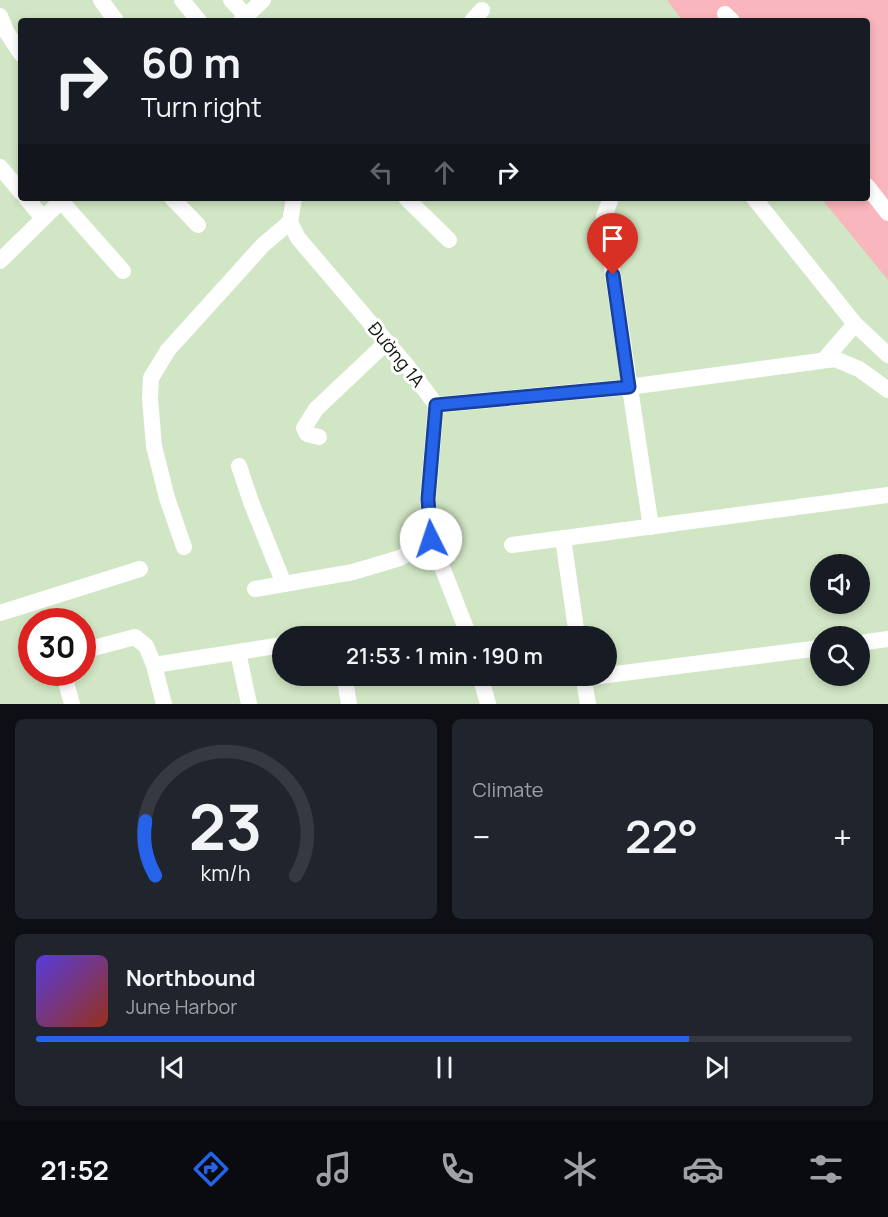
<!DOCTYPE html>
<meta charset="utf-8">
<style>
body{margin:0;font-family:Manrope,sans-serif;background:#20242c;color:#f1f3f6;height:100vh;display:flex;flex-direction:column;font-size:22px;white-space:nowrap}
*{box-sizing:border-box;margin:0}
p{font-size:20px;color:#9ea1a6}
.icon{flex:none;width:33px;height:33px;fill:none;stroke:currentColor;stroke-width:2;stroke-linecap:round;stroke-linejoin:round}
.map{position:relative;height:704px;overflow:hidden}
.panel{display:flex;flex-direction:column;gap:15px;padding:15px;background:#0d0f14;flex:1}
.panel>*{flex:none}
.banner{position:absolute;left:18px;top:18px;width:852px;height:183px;border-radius:6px;box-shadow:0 3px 9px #0003;background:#171b24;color:#f1f3f6;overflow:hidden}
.controls{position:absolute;left:810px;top:554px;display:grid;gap:12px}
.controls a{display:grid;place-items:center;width:60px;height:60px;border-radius:50%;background:#171b24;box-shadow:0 3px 9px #0003;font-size:30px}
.speed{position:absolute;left:18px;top:608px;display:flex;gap:12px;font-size:30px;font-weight:700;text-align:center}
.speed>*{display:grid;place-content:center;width:78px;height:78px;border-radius:50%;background:#171b24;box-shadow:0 3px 9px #0003;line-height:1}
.speed .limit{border:9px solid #d22;background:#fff;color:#111}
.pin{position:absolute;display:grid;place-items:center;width:51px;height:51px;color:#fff;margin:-62px -26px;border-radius:50% 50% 50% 0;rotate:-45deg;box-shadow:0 0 6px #0007}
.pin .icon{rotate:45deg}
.me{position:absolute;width:66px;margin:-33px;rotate:356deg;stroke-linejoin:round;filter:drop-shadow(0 0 4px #0008)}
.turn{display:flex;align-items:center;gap:21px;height:126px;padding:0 24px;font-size:27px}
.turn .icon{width:78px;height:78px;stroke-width:2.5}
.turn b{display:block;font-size:42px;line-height:51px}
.lanes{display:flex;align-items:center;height:57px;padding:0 24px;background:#0003;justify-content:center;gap:30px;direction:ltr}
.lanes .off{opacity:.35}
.big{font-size:45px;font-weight:600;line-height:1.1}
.panel .widget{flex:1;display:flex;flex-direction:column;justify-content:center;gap:9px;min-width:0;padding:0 21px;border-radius:9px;background:#20242c}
.panel .dial{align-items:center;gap:0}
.dial svg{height:156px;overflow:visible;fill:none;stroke:#363941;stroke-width:7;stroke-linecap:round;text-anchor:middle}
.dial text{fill:#f1f3f6;stroke:none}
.song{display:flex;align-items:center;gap:18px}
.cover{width:72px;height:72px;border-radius:9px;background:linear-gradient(135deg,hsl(250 70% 55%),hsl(10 70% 35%))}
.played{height:6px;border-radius:3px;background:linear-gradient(90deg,#2563eb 80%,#363941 80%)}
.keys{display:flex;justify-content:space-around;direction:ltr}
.heat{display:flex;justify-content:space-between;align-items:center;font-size:33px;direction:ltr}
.panel .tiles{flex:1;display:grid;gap:15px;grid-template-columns:1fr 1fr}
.widget:last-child{grid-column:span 2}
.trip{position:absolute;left:272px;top:626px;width:345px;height:60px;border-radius:30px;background:#171b24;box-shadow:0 3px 9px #0003;font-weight:600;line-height:60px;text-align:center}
.tab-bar{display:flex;height:96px;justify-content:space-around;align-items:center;background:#090b0e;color:#9ea1a6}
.tab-bar .icon{width:42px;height:42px}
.tab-bar .active{color:#2563eb}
.tab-bar b{font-size:27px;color:#f1f3f6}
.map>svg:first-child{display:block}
</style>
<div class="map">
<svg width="888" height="704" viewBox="0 0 888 704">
<rect width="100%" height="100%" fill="#d1e6c4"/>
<path fill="#f9b6bc" d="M667,0H888V280L821,198H867V21H683Z"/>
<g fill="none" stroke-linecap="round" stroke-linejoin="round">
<g stroke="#fff" stroke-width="16">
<path d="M101,0L116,21"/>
<path d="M182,0L199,21"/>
<path d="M231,0L246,16"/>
<path d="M725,14L732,21"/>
<path d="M0,16L6,31L21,54"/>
<path d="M241,21L263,0"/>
<path d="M472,21L482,10"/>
<path d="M0,167L21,192"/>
<path d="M867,186L888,213"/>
<path d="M26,198L43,218"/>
<path d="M172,198L198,225"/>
<path d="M294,198L290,222L298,238L408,367L436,405L428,499L431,539L469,636"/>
<path d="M406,198L449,240"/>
<path d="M611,198L604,216L651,527"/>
<path d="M754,198L855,324L888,355"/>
<path d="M61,201L123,271"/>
<path d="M0,261L64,198"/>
<path d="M824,360L855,324"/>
<path d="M436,405L629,387L835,359L859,369L888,390"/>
<path d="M319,437L307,434L304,428L316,409L387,342"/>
<path d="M239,466L251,502L284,584"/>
<path d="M563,538L577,636"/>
<path d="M512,545L888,495"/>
<path d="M184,547L167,498L154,446L150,399L151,378L168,350L263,245L290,222"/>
<path d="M255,589L353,572L400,558L431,539"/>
<path d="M0,613L140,569"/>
<path d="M48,619L49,621"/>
<path d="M860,643L888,639"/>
<path d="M82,651L135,637L146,646L154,665L164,704"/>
<path d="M238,652L249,704"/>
<path d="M154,665L282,645"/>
<path d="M63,672L72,704"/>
<path d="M344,675L349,704"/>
<path d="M480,675L488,704"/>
<path d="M583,675L588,704"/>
<path d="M584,678L820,648"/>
</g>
</g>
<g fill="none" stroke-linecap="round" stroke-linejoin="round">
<defs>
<path id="route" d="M431,539L428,499L436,405L629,387L613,275"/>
</defs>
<use href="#route" stroke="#184099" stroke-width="15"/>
<use href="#route" stroke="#2563eb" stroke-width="10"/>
</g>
<g text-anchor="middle" stroke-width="6" stroke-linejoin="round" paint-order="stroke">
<g font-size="18" fill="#0e1509" stroke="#fff">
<text transform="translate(396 355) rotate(51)" y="6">Đường 1A</text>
</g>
</g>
</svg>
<div class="controls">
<a><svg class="icon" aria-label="sound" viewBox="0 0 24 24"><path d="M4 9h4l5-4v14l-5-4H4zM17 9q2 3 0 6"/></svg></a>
<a><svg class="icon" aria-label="search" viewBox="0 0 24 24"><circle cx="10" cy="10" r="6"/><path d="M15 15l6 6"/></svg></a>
</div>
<div class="speed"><div class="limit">30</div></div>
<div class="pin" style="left:613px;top:275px;background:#d93025"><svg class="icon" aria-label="arrive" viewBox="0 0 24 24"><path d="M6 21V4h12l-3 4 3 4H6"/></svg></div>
<svg class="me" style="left:431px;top:539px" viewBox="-20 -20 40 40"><circle r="19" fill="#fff"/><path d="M0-13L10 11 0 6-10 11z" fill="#2563eb"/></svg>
<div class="trip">21:53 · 1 min · 190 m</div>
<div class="banner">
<div class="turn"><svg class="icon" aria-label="right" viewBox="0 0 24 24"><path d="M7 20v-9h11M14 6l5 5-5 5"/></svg><div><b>60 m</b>Turn right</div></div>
<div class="lanes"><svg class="icon off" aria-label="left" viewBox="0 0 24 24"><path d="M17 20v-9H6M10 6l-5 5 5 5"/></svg><svg class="icon off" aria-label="ahead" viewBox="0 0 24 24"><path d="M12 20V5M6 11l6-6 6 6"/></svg><svg class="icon" aria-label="right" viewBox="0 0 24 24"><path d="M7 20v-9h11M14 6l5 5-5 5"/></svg></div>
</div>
</div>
<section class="panel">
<div class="tiles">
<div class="widget dial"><svg viewBox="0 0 100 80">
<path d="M14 69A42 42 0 1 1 86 69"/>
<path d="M14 69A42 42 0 0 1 9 41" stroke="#2563eb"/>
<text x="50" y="56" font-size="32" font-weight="700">23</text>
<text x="50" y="72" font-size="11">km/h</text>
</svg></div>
<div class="widget"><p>Climate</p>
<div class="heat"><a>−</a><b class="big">22°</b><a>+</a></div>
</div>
<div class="widget">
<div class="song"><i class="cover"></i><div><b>Northbound</b><p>June Harbor</p></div></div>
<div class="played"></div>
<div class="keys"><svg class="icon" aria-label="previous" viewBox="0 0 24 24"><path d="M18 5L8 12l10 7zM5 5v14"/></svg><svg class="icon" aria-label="pause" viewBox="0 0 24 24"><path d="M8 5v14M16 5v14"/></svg><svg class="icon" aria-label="next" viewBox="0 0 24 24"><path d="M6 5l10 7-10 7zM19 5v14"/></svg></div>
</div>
</div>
</section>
<nav class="tab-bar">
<b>21:52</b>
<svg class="icon active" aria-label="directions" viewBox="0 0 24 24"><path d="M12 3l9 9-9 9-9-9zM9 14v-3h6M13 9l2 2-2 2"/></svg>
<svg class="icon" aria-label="music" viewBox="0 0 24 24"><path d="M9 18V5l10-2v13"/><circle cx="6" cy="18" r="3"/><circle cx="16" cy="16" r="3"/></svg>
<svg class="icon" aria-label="phone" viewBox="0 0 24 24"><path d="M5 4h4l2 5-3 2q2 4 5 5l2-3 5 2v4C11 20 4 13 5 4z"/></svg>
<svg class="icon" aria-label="climate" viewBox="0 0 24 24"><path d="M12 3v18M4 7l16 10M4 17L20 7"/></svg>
<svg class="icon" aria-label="car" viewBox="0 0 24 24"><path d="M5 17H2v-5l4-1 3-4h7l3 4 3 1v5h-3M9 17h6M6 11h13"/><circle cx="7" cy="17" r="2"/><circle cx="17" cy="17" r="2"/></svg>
<svg class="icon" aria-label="filters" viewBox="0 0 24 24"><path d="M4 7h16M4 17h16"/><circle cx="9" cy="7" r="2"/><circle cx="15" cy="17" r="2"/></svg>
</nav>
